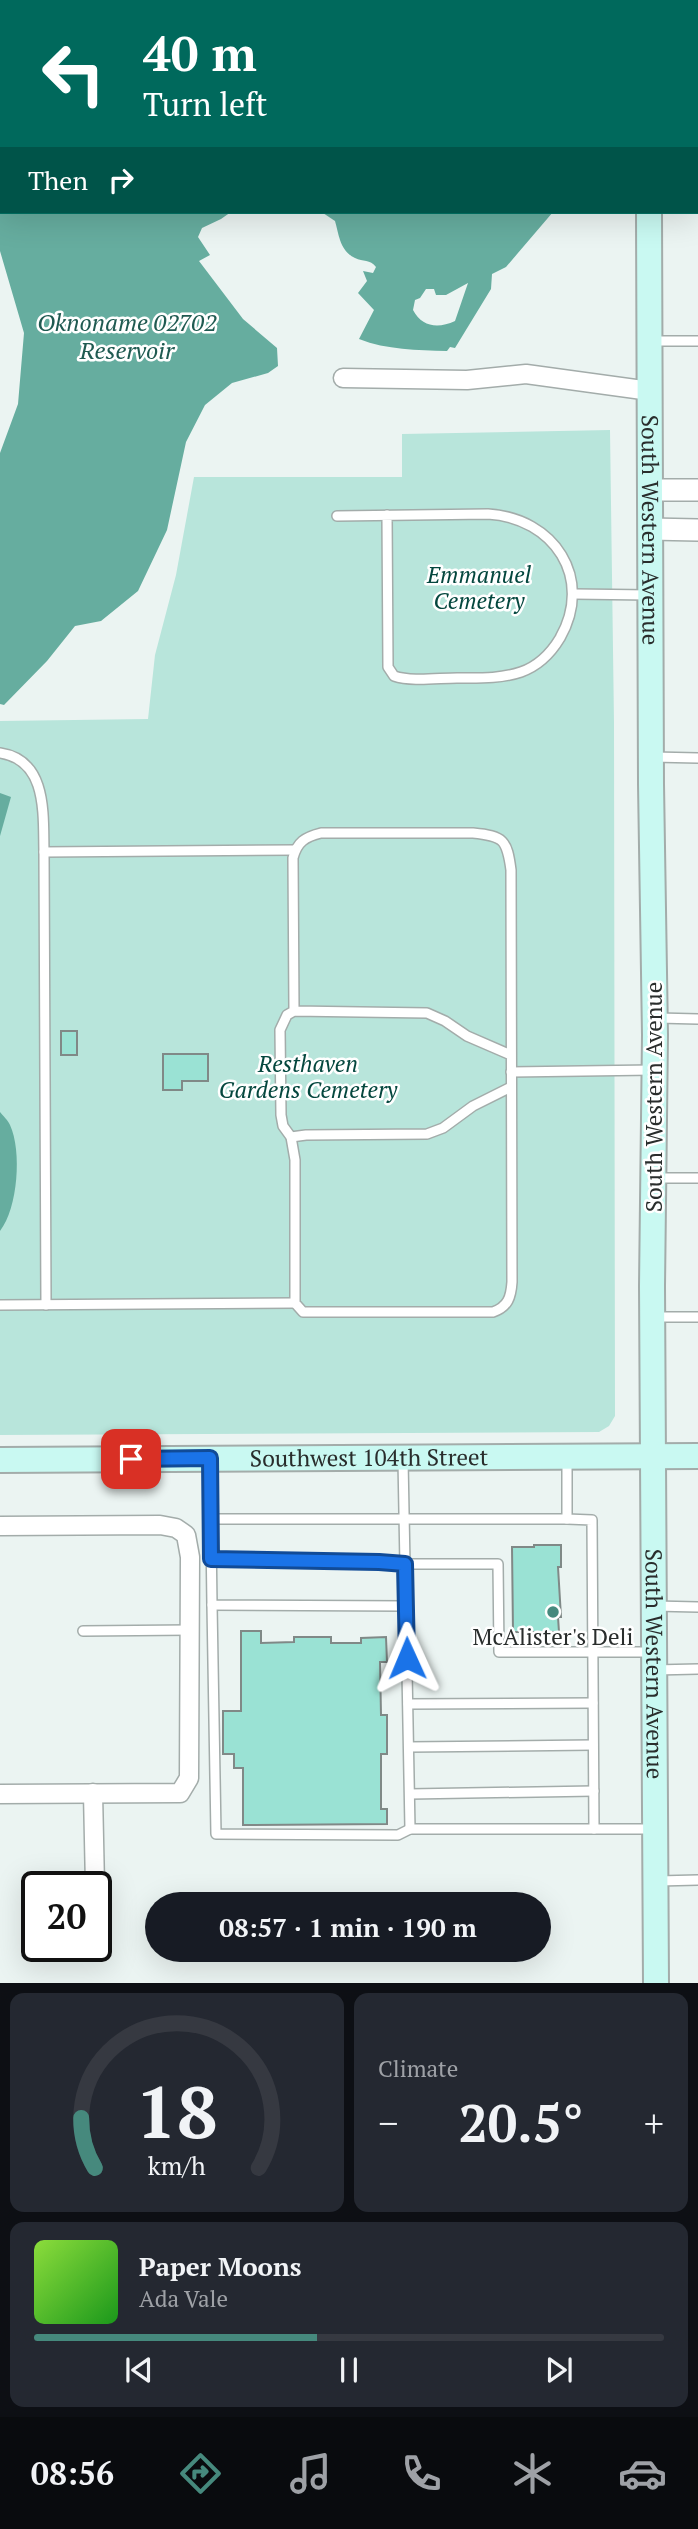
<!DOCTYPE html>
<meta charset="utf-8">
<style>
body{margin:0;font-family:"PT Serif",serif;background:#242831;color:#f1f3f6;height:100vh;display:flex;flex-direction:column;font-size:26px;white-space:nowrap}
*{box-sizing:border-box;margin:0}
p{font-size:23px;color:#9ea1a6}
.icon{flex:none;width:38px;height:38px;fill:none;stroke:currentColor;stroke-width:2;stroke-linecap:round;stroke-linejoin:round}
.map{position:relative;height:1983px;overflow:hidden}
.side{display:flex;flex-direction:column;gap:10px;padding:10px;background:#0d0f14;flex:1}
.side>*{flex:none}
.banner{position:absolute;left:0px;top:0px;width:698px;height:214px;box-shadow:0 7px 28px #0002;background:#00695c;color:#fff;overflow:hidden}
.speed{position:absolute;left:21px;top:1871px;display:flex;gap:14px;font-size:35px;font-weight:700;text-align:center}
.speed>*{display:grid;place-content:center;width:91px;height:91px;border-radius:50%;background:#171b24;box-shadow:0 7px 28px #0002;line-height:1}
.speed .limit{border:4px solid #111;border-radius:10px;background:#fff;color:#111}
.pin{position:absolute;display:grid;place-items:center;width:60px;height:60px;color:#fff;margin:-30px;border-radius:14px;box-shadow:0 4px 10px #0006}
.me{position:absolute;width:77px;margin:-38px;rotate:359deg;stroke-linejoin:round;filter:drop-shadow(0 0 5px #0008)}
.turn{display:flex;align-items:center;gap:24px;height:147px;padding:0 28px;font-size:32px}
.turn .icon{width:91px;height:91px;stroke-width:2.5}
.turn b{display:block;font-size:49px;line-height:60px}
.then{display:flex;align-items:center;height:66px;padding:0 28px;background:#0003;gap:14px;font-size:26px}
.big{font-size:52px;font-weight:700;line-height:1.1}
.side .tile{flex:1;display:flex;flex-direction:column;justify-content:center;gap:10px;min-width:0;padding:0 24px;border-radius:14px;background:#242831}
.side .dial{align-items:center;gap:0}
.dial svg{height:182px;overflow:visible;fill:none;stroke:#363941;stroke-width:7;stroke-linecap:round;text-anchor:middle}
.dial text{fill:#f1f3f6;stroke:none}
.song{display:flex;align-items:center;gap:21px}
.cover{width:84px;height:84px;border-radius:10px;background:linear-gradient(135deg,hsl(90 70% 55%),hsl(120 70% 35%))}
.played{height:7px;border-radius:4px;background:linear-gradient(90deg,#46897d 45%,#363941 45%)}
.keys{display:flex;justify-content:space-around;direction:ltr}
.heat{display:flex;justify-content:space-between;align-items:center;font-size:38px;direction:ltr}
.side .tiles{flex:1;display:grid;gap:10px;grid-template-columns:1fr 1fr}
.tile:last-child{grid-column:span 2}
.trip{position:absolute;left:145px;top:1892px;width:406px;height:70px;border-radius:35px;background:#171b24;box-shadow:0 7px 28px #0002;font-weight:700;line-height:70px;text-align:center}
.tab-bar{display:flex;height:112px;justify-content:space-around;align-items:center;background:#090b0e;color:#9ea1a6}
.tab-bar .icon{width:49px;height:49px}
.tab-bar .current{color:#46897d}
.tab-bar b{font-size:32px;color:#f1f3f6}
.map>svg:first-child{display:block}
</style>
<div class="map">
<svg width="698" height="1983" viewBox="0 0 698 1983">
<rect width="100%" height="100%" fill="#ebf4f2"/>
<path fill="#b8e5db" d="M610,430L614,722L615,1416L609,1426L599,1432L0,1435V721L148,719L155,655L176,575L194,477H402V434Z"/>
<g fill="#66ad9f" fill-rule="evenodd">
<path d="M0,0L562,2H2V212H231L221,219L202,228L198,237L210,255L199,261L243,319L277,348L278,366L268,373L232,383L205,405L186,442L167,530L138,591L101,621L75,626L47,661L4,705L0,704V453L18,404L24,333L0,251Z"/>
<path d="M304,212H553L506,267L492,274L491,289L455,348L450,347L447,351C417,350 387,350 359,339L374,310L358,293L367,281L363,271L373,273L376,267C370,259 363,262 355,258C340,251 339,235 335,221L323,213ZM468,283L455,321C438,329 422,327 413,310L415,300L420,298L426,289H434L436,295H446Z"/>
<path d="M0,793L11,797L0,836Z"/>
<path d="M0,1112C3,1116 8,1120 10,1125C22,1151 18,1208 0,1231Z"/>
</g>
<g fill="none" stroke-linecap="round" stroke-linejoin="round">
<path stroke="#66ad9f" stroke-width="5" d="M601,0L602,2"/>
</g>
<g fill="#9ae2d4" stroke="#808987" stroke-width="2">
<rect x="61" y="1031" width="16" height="24"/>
<path d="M163,1054H208V1081H182V1090H163Z"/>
<path d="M534,1545H561V1567H558L561,1617H558L559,1632H513L512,1547H534Z"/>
<path d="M241,1631H261V1643L294,1642V1637H331V1643H361V1638L386,1637L387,1662H380L381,1715H387V1754H381V1809H387V1824L243,1825V1768H234V1754H223V1711H241Z"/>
</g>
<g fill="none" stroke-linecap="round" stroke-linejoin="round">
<defs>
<g id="service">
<path d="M696,117H698"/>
<path d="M652,341H698"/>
<path d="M337,516L488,514C554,518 594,578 560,638C551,653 538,666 521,672C500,679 479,678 457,678C438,678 412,682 394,676L388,667L387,515"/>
<path d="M574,594L649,595"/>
<path d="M0,753C48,760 43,815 44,852L46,1305"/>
<path d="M653,757L698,758"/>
<path d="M44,852L295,850"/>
<path d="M294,1011L293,858C297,842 305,837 321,833H473C504,836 507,840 511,870L512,1282C511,1297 508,1307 493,1312H303L295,1303V1160L291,1137L283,1126L281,1115L280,1030L287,1015L294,1011L427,1013L445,1021L467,1036L511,1055"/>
<path d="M658,1018L698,1019"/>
<path d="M511,1072L653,1070"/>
<path d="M291,1137L306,1135L427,1134L443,1128L473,1106L511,1087"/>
<path d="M654,1178H698"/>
<path d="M0,1305L295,1303"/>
<path d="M654,1317H698"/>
<path d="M567,1458V1519L592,1520L594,1829"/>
<path d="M403,1460L410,1829H654"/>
<path d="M210,1462L212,1605L406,1606"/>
<path d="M210,1519H567"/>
<path d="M211,1559L379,1562L405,1564H498L499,1652H652"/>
<path d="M212,1605L216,1834L398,1835L410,1829"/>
<path d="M654,1606L698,1607"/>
<path d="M83,1631L190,1630"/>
<path d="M654,1670L698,1669"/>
<path d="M408,1704L593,1703"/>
<path d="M409,1747L593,1745"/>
<path d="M410,1794L594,1791"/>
<path d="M658,1881L698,1880"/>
</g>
<g id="minor">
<path d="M343,378L467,380L526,374L650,391"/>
<path d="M0,1526L160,1525L176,1528L186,1535L190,1557L189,1778L180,1793L0,1794"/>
<path d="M93,1793L95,1886"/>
</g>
<g id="tertiary">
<path d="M650,490H698"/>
<path d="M650,529L698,530"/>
</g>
<g id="secondary">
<path d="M649,0V2"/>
<path id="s1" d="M649,212L651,784L655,1035L652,1286L656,1983"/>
<path id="s2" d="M0,1460L698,1456"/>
</g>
</defs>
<use href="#service" stroke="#a3acaa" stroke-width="12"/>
<use href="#minor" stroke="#a3acaa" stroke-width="21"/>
<use href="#tertiary" stroke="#a3acaa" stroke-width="24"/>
<use href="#secondary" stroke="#a3acaa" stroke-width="28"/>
<use href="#service" stroke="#fff" stroke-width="9"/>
<use href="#minor" stroke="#fff" stroke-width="18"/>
<use href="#tertiary" stroke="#fff" stroke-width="21"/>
<use href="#secondary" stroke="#c9f9f2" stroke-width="24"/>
</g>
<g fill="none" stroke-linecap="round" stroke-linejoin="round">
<defs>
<path id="route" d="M131,1459L210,1458L211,1559L379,1562L405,1564L407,1658"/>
</defs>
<use href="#route" stroke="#114b97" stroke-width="18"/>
<use href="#route" stroke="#1a73e8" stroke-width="12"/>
</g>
<circle fill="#46897d" stroke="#fff" stroke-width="2.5" cx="553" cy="1612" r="7"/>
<g text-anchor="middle" stroke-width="5" stroke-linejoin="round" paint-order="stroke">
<g font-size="23" fill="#292d2c" stroke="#fff">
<text dy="8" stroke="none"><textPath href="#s1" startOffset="318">South Western Avenue</textPath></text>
<text transform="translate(654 1097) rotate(-90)" y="8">South Western Avenue</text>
<text dy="8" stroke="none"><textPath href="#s2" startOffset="369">Southwest 104th Street</textPath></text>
<text dy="8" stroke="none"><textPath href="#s1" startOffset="1452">South Western Avenue</textPath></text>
</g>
<g font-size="23" font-style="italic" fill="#04473e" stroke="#fff">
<text x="479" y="583">Emmanuel<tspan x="479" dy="26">Cemetery</tspan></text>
<text x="308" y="1072">Resthaven<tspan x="308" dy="26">Gardens Cemetery</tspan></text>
</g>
<g font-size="23" fill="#292d2c" stroke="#fff">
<text x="553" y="1645">McAlister's Deli</text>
</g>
<g font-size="24" font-style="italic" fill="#1f5a51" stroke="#fff">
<text x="127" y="331">Oknoname 02702<tspan x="127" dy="28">Reservoir</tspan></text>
</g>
</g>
</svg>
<div class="speed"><div class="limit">20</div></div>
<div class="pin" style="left:131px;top:1459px;background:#d93025"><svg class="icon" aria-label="arrive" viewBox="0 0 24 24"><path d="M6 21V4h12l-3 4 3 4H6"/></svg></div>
<svg class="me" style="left:407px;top:1658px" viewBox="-20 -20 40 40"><path d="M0-17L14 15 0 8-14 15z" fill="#1a73e8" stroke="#fff" stroke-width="4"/></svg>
<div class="trip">08:57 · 1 min · 190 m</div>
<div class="banner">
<div class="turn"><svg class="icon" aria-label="left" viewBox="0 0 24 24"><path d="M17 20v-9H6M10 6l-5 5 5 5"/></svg><div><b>40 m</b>Turn left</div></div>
<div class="then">Then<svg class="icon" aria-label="right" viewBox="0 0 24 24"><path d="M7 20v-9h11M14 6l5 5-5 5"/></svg></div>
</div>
</div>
<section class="side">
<div class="tiles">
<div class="tile dial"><svg viewBox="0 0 100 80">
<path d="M14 69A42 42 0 1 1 86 69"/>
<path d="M14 69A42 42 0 0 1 8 47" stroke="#46897d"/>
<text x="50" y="56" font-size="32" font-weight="700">18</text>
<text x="50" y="72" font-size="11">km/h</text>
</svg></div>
<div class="tile"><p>Climate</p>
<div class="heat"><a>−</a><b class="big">20.5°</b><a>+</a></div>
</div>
<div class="tile">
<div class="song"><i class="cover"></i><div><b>Paper Moons</b><p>Ada Vale</p></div></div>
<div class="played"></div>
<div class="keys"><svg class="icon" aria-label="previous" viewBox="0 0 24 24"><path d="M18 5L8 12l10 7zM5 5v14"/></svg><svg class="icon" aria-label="pause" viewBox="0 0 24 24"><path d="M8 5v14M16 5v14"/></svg><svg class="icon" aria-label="next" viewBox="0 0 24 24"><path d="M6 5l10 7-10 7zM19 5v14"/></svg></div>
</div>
</div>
</section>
<nav class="tab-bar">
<b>08:56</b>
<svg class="icon current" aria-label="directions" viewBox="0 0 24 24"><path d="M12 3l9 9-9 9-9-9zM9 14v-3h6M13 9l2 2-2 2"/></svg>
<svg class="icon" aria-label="music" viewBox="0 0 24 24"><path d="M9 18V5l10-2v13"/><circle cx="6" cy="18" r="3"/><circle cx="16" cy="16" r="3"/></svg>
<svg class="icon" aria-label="phone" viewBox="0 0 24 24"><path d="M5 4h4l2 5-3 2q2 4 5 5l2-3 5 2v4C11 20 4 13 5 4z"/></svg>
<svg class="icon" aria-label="climate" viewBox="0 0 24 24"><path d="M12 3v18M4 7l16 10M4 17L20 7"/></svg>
<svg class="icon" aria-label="car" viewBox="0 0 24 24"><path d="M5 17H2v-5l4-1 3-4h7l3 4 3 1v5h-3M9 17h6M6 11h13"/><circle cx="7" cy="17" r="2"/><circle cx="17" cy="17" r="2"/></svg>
</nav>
